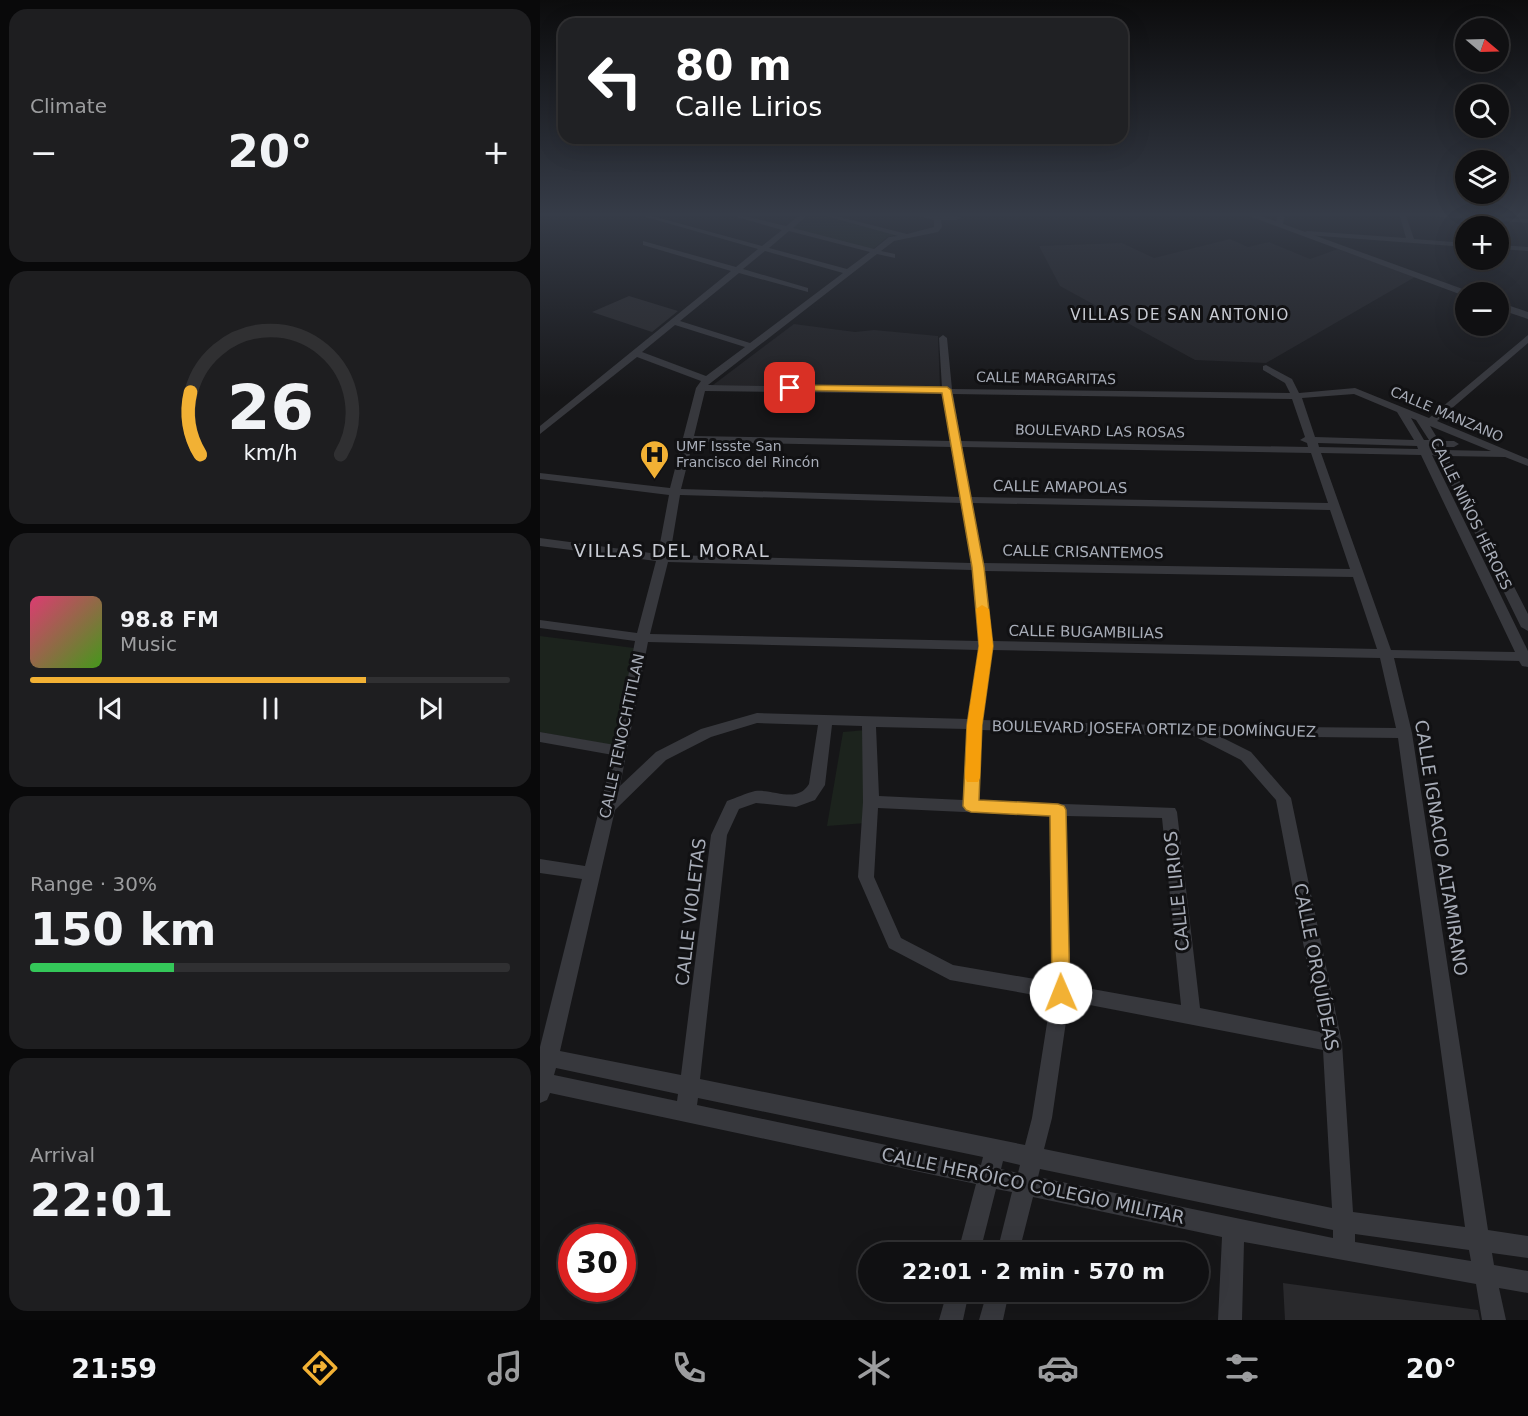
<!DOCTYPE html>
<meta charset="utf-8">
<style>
body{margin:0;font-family:"DejaVu Sans",sans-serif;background:#1e1e20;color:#f1f3f6;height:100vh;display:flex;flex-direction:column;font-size:22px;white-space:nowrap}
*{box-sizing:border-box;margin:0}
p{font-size:20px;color:#9c9d9f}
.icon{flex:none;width:33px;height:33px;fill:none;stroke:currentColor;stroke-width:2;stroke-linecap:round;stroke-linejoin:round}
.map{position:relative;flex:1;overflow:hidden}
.drawer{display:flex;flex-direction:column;gap:9px;padding:9px;background:#09090a;width:540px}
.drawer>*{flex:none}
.hud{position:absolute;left:18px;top:18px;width:570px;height:126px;border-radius:18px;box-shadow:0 6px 24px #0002,0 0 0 2px #303032;background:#202124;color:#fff;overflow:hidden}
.needle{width:39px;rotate:109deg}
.buttons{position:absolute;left:915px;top:18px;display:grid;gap:12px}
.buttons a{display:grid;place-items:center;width:54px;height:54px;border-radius:50%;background:#101012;box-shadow:0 6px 24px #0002,0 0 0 2px #303032;font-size:30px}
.speed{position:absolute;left:18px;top:1224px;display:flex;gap:12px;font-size:30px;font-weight:700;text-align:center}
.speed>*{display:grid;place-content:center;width:78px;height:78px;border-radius:50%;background:#101012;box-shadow:0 6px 24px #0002,0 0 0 2px #303032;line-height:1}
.speed .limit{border:9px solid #d22;background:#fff;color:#111}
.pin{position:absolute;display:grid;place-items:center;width:51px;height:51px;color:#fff;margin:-26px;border-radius:12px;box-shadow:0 3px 9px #0006}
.me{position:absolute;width:66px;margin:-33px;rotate:359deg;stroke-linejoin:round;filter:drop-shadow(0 0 4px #0008)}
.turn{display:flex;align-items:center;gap:21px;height:126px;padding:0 18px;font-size:27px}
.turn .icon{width:78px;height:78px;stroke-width:2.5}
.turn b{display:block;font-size:42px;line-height:51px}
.big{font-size:45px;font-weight:700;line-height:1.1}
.drawer .widget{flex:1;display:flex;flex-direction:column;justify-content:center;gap:9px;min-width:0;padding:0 21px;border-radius:18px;background:#1e1e20}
.drawer .dial{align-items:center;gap:0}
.dial svg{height:156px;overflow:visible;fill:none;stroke:#303032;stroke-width:7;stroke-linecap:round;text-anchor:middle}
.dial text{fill:#f1f3f6;stroke:none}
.song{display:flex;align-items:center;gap:18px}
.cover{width:72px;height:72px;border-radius:9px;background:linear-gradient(135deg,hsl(340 70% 55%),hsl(100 70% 35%))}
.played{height:6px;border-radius:3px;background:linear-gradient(90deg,#f2b134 70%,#303032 70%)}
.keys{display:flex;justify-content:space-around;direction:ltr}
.heat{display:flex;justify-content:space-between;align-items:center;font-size:33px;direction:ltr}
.charge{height:9px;border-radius:4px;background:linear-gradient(90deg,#34c759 30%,#303032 0)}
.trip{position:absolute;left:318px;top:1242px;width:351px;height:60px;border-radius:30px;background:#101012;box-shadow:0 6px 24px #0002,0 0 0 2px #303032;font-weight:700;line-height:60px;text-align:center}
.dock{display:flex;height:96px;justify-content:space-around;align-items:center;background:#060607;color:#9c9d9f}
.dock .icon{width:42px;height:42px}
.dock .active{color:#f2b134}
.dock b{font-size:27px;color:#f1f3f6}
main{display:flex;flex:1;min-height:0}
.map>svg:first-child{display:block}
</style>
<main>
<section class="drawer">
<div class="widget"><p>Climate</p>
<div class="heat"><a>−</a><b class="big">20°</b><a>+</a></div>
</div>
<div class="widget dial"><svg viewBox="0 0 100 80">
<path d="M14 69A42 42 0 1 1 86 69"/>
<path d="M14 69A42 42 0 0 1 9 37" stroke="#f2b134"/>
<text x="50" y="56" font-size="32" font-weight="700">26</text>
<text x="50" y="72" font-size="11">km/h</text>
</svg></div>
<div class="widget">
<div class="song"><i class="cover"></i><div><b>98.8 FM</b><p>Music</p></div></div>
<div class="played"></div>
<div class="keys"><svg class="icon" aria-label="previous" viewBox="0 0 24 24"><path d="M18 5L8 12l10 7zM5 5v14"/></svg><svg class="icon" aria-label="pause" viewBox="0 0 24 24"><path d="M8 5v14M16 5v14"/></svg><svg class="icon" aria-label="next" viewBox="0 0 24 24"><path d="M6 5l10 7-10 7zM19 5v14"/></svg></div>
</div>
<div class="widget"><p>Range · 30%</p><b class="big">150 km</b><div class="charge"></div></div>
<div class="widget"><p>Arrival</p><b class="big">22:01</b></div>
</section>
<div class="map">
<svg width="988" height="1320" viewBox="0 0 988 1320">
<rect width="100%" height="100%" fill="#161618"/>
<g fill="#222225">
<path d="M690,239L708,247L729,242L770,259L798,249L875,277L726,363L655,360L520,286L499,246L582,243L614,258Z"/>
<path d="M254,324L315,332L334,330L398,336L400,387L173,385Z"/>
</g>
<g fill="#1c231d">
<path d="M272,213L358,234L347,237L332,250L252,228Z"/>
<path d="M0,636L94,648L77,746L0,732Z"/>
<path d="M326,730V823L287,826L303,732Z"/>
</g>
<g fill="#29292c">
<path d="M89,296L138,311L112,332L52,312Z"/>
<path d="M743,1283L938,1310L940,1320H745Z"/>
</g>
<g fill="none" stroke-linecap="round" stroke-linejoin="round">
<g fill="#37383d" fill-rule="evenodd">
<path d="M92,213H101L222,246L242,230L183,213H192L246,226L263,213H270L253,228L334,249L349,237L358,236L275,213H284L367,234L394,227V220L370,214L369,213L394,215V213H400L401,216H417L421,218L417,220H401L402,227L398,232L354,241L341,251L355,254V258L337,254L168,385L402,388L399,338L403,335L407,338L412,389L750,393L745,383L723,370V366L726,365L752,379L759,393L815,388L889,418L988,335V343L897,421L988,459V466L965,457L907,456L988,614V631L981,627L897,456L892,455L988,651V667L982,666L979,661L854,658L872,733L948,1230L988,1236V1258L952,1253L954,1265L988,1271V1293L959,1288L966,1320H942L936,1284L704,1242L702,1320H678L682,1237L493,1197L479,1252H457L472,1192L456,1189L440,1252H418L436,1184L10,1093L7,1100L0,1103V1047L42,879L0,873V859L45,866L73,755L0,742V732L75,745L95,641L0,628V620L97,633L116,561L0,546V538L118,554L129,495L0,479V473L130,488L156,388L161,381L97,357L0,434V426L191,271L103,245V241L196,267L218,249ZM249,231L330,252L307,269L229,248ZM225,251L303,273L210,343L140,321L199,273L268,292V288L203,269ZM135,325L205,347L166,376L102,352ZM165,391L403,394L411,441L154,436ZM413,394L752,399L765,437L760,440L767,443L768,447L421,441ZM814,394L857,412L874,440L775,437L762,398ZM871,418L876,420L889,440H884ZM890,426L951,451L904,450L903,447H914L919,444L914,441H899ZM153,442L412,447L420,497L141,489ZM778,443L877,446L878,449L779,447ZM422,447L771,453L788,503L431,497ZM781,453L881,455L975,652L851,650ZM140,495L421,503L431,563L130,555ZM432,503L790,510L810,569L443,563ZM128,562L432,570L439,641L110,634ZM444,571L813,577L837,649L452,641ZM108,642L439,650L428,719L217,713L161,729L116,752L80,786ZM452,650L840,658L856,728L654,726L442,720ZM217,723L278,725L269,784C257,804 235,789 215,791C206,793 196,798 187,801L171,835L141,1075L20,1051L75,810L126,760L171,737ZM292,725L322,726L323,802L318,877L349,948L410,980L511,998L492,1118L485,1145L160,1079L187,835L199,809L216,803L256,807L275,800L285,785ZM336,727L427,729L423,800L339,796ZM441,730L654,736L701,760L736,800L780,1032L660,1008L637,812L635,808L439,801ZM679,736L858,738L925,1227L813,1212L802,1043L751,798L711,752ZM338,808L510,816L512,982L413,965L361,938L334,877ZM526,816L622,818L641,1005L530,985ZM529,1001L783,1050L792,1208L504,1149L512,1118ZM16,1068L138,1094L137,1101L14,1075ZM158,1098L443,1157L441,1165L157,1105ZM463,1161L480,1165L478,1173L461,1169ZM500,1169L793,1230V1238L498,1177ZM815,1234L929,1250L931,1261L815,1242Z"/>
<path d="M739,213H745L743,224L739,226L735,224Z"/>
<path d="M859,213H865L874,239L926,243V247L767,235L763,233L767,231L866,238Z"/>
<path d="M885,213L988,219V223L887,216L884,214Z"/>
<path d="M958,245L988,247V251L958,249Z"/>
<path d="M407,1292H429L423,1320H399Z"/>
<path d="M447,1292H469L463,1320H439Z"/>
</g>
<g fill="#37383d" fill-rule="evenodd">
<path d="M701,213H713L931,292L922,295Z"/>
<path d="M958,302L988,312V319L958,309Z"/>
</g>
</g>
<linearGradient id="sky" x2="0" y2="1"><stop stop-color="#0c0c0d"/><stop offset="0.54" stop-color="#363c48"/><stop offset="1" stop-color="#363c48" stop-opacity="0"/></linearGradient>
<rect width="988" height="397" fill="url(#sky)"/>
<path fill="#f2b134" stroke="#9d7322" stroke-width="1.5" d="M250,385L407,387L411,390L444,567L453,646L442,725L439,800L518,804L524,806L526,810L530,993L528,999L521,1002L514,999L512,993L510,816L431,812L426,810L423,806L427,725L439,646L432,567L402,393L247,390V386Z"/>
<path fill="#f59e0b" d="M442,605L449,609L453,646L442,725L440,778L438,782H427L425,778L427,725L439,646L436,609Z"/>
<defs>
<symbol id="hospital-pin" viewBox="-11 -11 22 30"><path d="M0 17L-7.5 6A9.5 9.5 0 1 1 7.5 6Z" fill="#f2b134" stroke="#111113"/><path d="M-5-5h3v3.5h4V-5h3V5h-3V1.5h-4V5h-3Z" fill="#111"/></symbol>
</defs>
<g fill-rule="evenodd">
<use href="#hospital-pin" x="98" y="438" width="33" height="45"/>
</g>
<g text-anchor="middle" stroke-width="6" stroke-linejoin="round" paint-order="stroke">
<g font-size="14" fill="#a8adb8" stroke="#111113">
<text transform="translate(506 378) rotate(1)" y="5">CALLE MARGARITAS</text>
<text transform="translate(907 414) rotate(23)" y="5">CALLE MANZANO</text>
<text transform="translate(560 431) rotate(1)" y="5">BOULEVARD LAS ROSAS</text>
</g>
<g font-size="14" fill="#a8adb8" stroke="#111113" text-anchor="start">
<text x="136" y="451">UMF Issste San<tspan x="136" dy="16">Francisco del Rincón</tspan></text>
</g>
<g font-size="15" letter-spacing="1.5" fill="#c9ccd4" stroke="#111113">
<text x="640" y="320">VILLAS DE SAN ANTONIO</text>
</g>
<g font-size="15" fill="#a8adb8" stroke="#111113">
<text transform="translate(520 487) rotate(1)" y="5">CALLE AMAPOLAS</text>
<text transform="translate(931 514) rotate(64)" y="5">CALLE NIÑOS HÉROES</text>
<text transform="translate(543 552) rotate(1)" y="5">CALLE CRISANTEMOS</text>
<text transform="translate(546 632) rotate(1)" y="5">CALLE BUGAMBILIAS</text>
<text transform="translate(614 729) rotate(1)" y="5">BOULEVARD JOSEFA ORTIZ DE DOMÍNGUEZ</text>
<text transform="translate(82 736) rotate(-78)" y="5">CALLE TENOCHTITLAN</text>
</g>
<g font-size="18" letter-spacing="1.5" fill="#c9ccd4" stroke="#111113">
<text x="132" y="557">VILLAS DEL MORAL</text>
</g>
<g font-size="18" fill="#a8adb8" stroke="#111113">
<text transform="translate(901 848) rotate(81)" y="6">CALLE IGNACIO ALTAMIRANO</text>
<text transform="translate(637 891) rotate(-96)" y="6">CALLE LIRIOS</text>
<text transform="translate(151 912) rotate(-83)" y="6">CALLE VIOLETAS</text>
<text transform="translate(776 967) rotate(79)" y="6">CALLE ORQUÍDEAS</text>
<text transform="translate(493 1186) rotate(12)" y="6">CALLE HERÓICO COLEGIO MILITAR</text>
</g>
</g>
</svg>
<div class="buttons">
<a><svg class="needle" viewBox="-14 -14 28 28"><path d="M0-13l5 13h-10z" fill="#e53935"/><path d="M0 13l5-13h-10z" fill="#9c9d9f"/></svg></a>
<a><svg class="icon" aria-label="search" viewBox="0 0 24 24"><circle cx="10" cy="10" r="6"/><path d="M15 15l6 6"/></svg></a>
<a><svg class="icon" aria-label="layers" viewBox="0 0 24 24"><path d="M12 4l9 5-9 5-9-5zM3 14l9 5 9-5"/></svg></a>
<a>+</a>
<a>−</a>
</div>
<div class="speed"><div class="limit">30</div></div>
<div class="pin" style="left:250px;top:388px;background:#d93025"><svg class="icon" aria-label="arrive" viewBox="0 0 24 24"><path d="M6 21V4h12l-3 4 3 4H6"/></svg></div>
<svg class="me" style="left:521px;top:993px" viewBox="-20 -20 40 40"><circle r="19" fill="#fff"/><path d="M0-13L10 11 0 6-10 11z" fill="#f2b134"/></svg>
<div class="trip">22:01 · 2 min · 570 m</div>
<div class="hud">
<div class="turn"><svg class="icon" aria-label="left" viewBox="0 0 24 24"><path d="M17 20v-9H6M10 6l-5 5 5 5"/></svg><div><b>80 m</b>Calle Lirios</div></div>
</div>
</div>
</main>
<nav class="dock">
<b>21:59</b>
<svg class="icon active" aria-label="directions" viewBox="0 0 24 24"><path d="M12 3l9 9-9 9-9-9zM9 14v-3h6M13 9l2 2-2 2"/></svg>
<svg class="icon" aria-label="music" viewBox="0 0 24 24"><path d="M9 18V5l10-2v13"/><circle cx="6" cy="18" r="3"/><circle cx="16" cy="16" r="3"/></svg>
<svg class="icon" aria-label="phone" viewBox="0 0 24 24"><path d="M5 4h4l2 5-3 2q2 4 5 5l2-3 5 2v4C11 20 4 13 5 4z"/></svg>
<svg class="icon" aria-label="climate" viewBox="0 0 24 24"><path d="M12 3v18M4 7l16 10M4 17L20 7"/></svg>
<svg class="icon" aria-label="car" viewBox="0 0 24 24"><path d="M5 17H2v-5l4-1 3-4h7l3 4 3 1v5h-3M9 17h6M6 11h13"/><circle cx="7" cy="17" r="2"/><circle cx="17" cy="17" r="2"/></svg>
<svg class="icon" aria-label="filters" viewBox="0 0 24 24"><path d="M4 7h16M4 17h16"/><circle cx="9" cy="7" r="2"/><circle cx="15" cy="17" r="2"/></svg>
<b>20°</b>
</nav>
